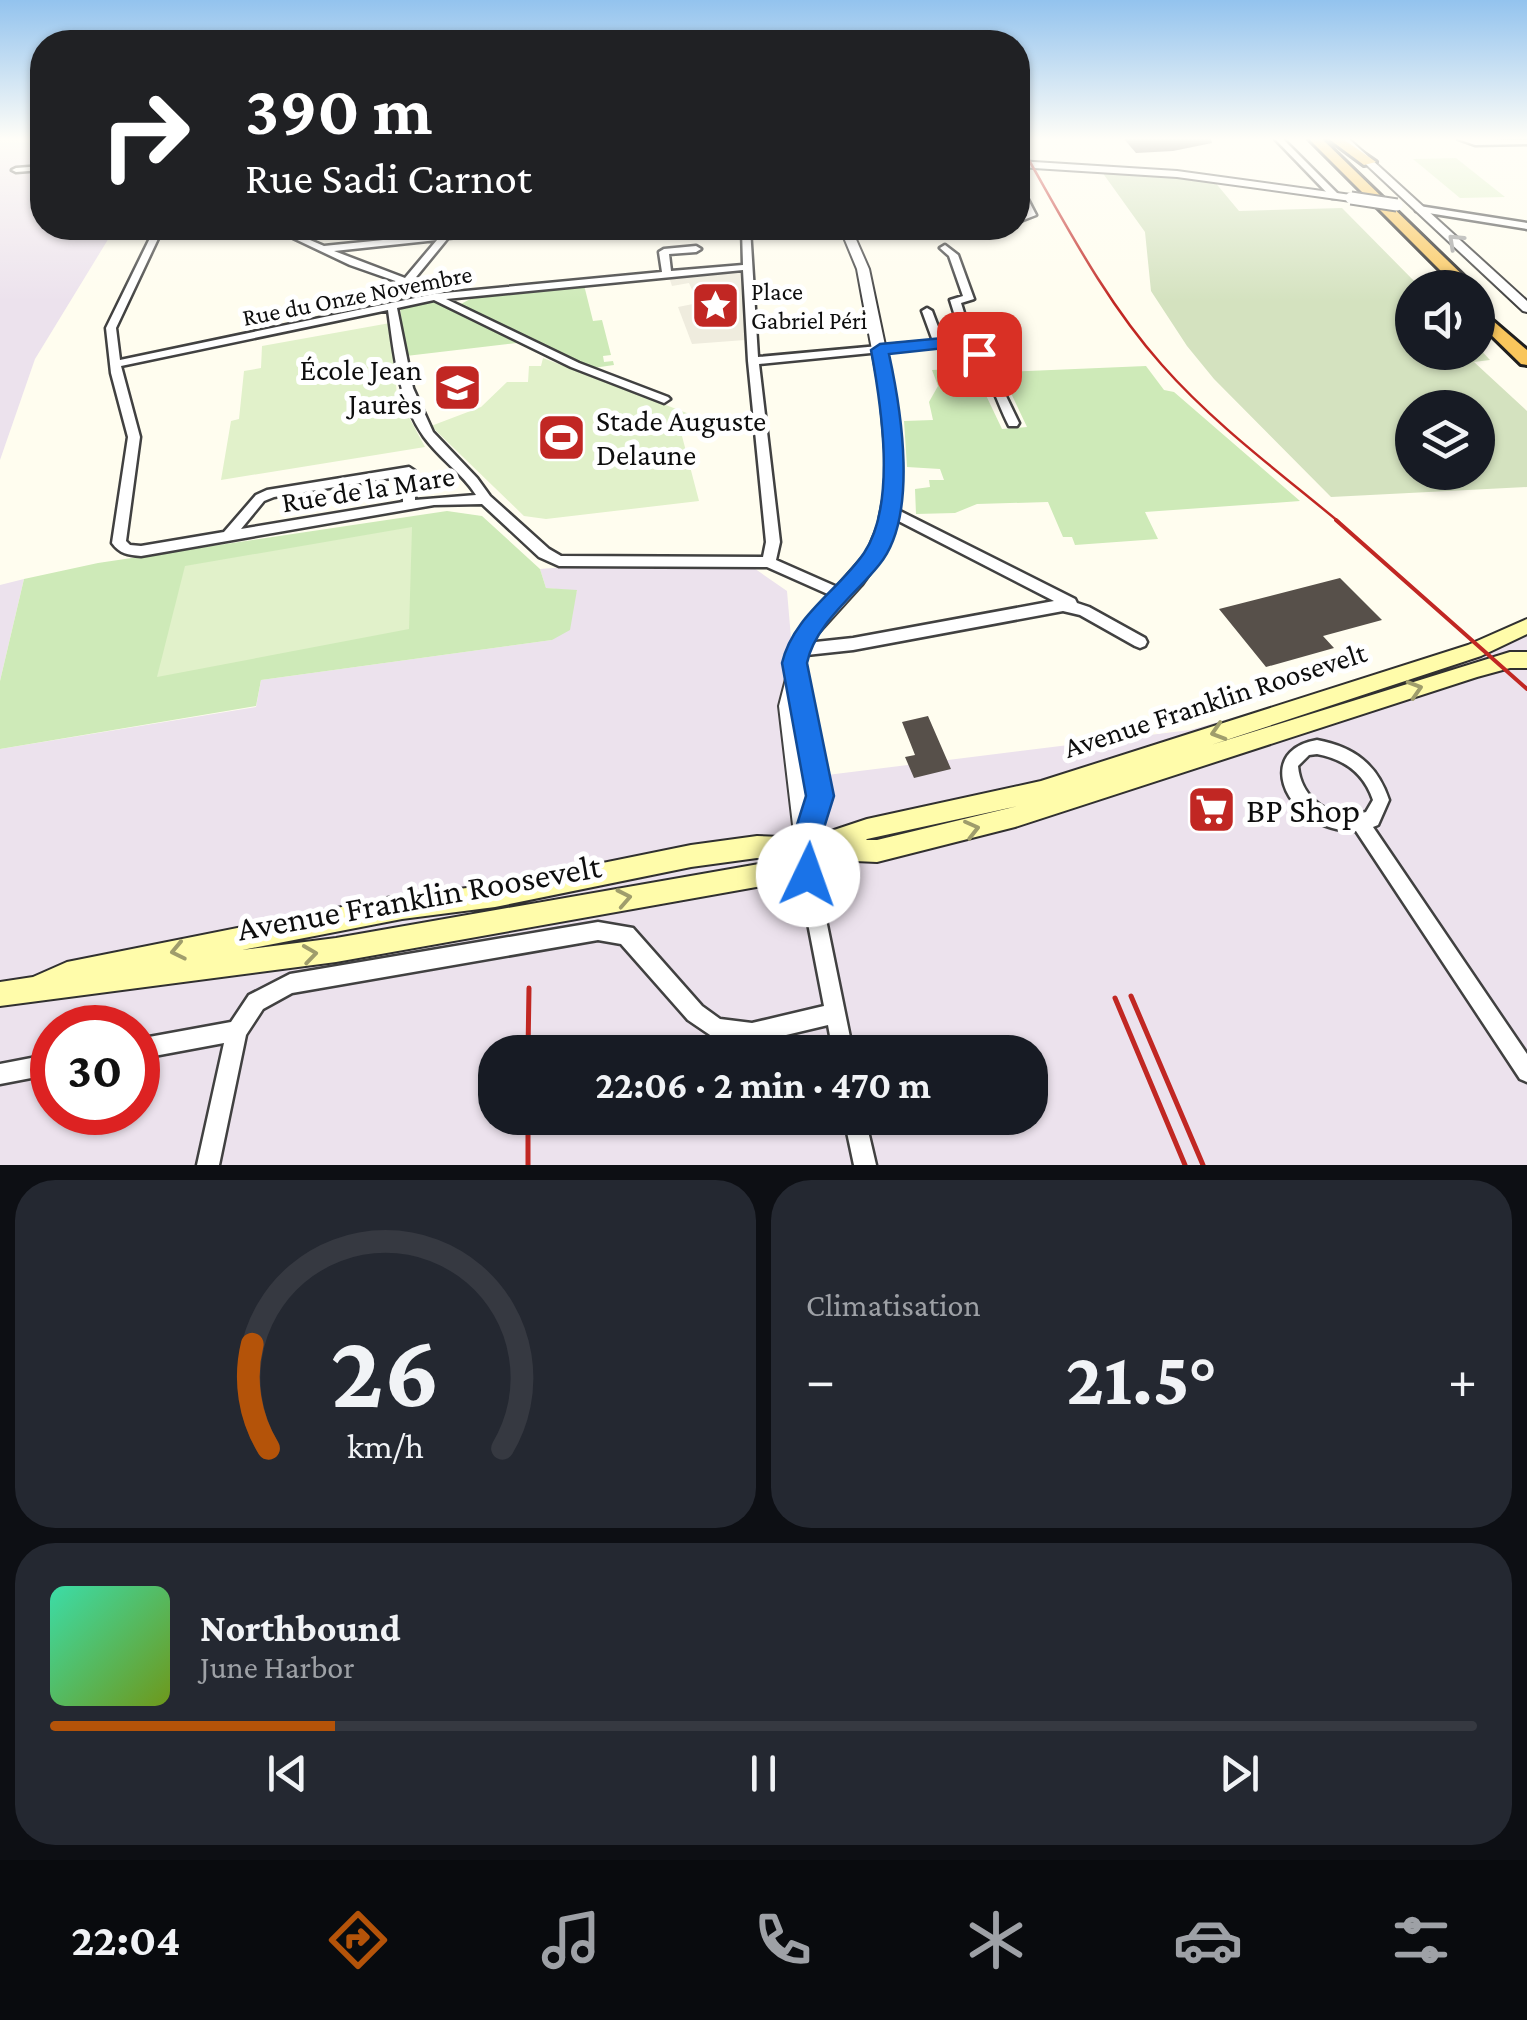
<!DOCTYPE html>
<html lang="fr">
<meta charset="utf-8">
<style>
body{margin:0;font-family:"Crimson Pro",serif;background:#242831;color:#f1f3f6;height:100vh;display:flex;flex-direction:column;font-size:38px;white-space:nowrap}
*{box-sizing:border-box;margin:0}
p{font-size:32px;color:#9ea1a6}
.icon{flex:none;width:55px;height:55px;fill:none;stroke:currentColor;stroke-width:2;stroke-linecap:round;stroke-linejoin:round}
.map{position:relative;height:1165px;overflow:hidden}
.panel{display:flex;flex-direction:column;gap:15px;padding:15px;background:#0d0f14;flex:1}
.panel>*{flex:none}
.banner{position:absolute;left:30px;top:30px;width:1000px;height:210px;border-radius:40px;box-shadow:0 2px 8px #0004;background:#202124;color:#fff;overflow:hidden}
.tools{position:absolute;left:1395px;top:270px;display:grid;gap:20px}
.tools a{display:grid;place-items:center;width:100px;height:100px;border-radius:50%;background:#171b24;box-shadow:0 2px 8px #0004;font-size:50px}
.speed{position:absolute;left:30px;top:1005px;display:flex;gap:20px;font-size:50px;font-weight:700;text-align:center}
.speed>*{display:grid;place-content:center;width:130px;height:130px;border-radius:50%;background:#171b24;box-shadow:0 2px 8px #0004;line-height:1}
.speed .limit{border:15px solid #d22;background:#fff;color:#111}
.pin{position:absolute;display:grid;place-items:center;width:85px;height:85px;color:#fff;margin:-42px;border-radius:20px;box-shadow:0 5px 15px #0006}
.me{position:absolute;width:110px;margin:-55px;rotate:3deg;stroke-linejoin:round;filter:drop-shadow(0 0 8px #0008)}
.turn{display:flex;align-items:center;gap:35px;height:210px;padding:0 50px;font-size:45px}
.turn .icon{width:130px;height:130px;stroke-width:2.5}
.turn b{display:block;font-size:70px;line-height:85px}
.big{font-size:75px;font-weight:700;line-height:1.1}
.panel .widget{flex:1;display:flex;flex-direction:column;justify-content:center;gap:15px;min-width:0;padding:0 35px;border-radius:40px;background:#242831}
.panel .dial{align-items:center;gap:0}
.dial svg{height:260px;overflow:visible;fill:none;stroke:#363941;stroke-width:7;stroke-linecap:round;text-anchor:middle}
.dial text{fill:#f1f3f6;stroke:none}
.song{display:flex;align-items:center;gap:30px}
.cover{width:120px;height:120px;border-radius:15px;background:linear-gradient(135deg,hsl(160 70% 55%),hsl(80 70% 35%))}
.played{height:10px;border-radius:5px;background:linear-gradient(90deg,#b45309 20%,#363941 20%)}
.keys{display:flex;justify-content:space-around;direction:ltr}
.heat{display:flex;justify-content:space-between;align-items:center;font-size:55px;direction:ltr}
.panel .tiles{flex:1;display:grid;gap:15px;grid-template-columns:1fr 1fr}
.widget:last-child{grid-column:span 2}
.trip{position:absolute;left:478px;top:1035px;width:570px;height:100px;border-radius:40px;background:#171b24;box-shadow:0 2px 8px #0004;font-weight:700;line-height:100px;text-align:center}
.dock{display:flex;height:160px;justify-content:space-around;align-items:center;background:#090b0e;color:#9ea1a6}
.dock .icon{width:70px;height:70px}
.dock .on{color:#b45309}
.dock b{font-size:45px;color:#f1f3f6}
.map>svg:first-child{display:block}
</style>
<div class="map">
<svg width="1527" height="1165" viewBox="0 0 1527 1165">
<rect width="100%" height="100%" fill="#fffdef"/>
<g fill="#ece2ed" fill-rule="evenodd">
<path d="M0,139H42V228H115L35,359L0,460Z"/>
<path d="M605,564L751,566L787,591L803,778L1190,730L1527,633V1165H0V749L256,707L261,680L552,640L577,591L546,588L540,569ZM52,1028H138V1112H52ZM495,1052H1030V1118H495Z"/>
<path d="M24,579L0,681V585Z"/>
</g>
<g fill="#ceeab8">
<path d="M584,285L593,321L602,320L611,355L603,356L604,362L613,361L614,365L593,368L459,305L476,296Z"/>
<path d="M425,302H434L517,343L406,356L400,307Z"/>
<path d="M1146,366L1164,390L1174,392L1300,501L1145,512L1158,539L1075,545L1072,537H1063L1048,502L977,504L955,513L916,514L915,489L930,487L929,480H944L940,469L907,467L904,421L933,420L929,402L938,386L932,370L973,368L1002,429L1027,427L1001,372Z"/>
<path d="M447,511L482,516L540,569L546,588L577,590L570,630L552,640L261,680L256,706L0,749V681L24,579L98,563Z"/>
</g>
<path fill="#d4e2bf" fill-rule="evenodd" d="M1102,172L1214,181L1239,211L1342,208L1420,287L1412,288V352H1478V347L1490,360L1474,362L1527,411V487L1331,497L1214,379L1187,346L1151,291L1145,232ZM1412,408H1478V472H1412Z"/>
<g fill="#e1f1ca">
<path d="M1456,158L1505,197L1460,198L1413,159Z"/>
<path d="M390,323L397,395L425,447L221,480L231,421L239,419L244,371L261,368L262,346Z"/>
<path d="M543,358L705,420L682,436L699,501L546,519L524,516L431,426L481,407L507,382H528L529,366H541Z"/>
<path d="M412,527L409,629L157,677L185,566Z"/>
</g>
<path fill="#efecde" d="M743,270L745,340L692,344L678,307L698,303L689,283L672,286L669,277Z"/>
<g fill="#57504a">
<path d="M1124,139H1211L1212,143L1173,151L1136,153Z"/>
<path d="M1340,578L1382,620L1323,636L1334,648L1266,667L1219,609Z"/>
<path d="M928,716L951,769L914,778L905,757L915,755L902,722Z"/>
</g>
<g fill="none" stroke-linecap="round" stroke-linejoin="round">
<defs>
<g id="minor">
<path d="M1275,139H1283L1338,194V198H1332Z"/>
<path d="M1458,139L1527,140V144L1475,145Z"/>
<path d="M42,166V170L16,172L12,170L16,168Z"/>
<path d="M1018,185L1022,188L1036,215L1018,222V216L1027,214L1018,195Z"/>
<path d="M1419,206L1527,223V229L1416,211L1415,209Z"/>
<path d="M155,228H163L116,328L120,360L434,294L662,272L659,252L664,249L696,246L701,249L696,252L669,254L671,271L743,265L742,228H750L758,357L933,341L922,311L927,308L932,311L943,340L962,338L950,300L963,296L949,256L940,248L945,245L958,255L974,299L961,303L973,342L991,365L1019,423L1017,426H1009C995,399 987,363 962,344L759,364L780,542L776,560L844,590L846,594L844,598L839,599L767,567L559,566L539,557L482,504L434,505L141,556C128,555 120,554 112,543L128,437L111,373L106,328ZM743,270L748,361L766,542L763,557L561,556L549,549L490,496L477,478L433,432L413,388L397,308L434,300L571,367L664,403L670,399L668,397L579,363L446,299ZM388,310C394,353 398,400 424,437C439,458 462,473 476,495L415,500V471L409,467L267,490L256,495L224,532L141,546L130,545L126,541L140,437L121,366ZM403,476V502L241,529L264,501L274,497Z"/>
<path d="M272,228H282L324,246L442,234L448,229L452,233L499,228H523L519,231L448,238L412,282L417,289L412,292L409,291L404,284L350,265ZM437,240L405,278L334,251Z"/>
<path d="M842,228H870L866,231L845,232L842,231Z"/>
<path d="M888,505L1075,599L1077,603L1089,607L1145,638L1147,642L1145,646L1140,648L1135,646L1080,615L1063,611L853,650L797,656L792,654L790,650L792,646L797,644L853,638L1054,601L883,513L882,510L883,507Z"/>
<path d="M1317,740C1354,747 1377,764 1389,800L1378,825L1373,827L1527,1054V1082L1520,1079L1356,831C1339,831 1323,827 1309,817C1276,794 1268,748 1317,740ZM1317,754C1344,759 1364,773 1373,800L1366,812C1333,822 1301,800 1298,766L1309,755Z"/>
<path d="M803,843L809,845L812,851L853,1052H833L828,1025L752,1043L716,1039L688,1020L621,944L598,940L292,993L263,1009L246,1035L219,1165H197L224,1043L138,1059V1039L231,1022L249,995L290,974L598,922L633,928L702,1006L720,1019L752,1023L824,1006L794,851L797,845Z"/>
<path d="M52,1054V1074L0,1084V1064Z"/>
<path d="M844,1118H865L876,1165H854Z"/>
</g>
<g id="tertiary">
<path d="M1339,139H1349L1527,301V312L1523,311Z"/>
<path d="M1018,161L1177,171L1351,195L1356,198L1351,201L1177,177L1018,167Z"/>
<path d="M840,228H851L869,269L895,393L902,461L900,494L895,525L881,558L862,585L815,637L803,663L831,796L814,851L811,859L803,862L795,859L792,851L795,842L779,706L787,675L785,663L802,626L867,552L878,525L884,494L886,461L880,393L857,269Z"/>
</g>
<path id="secondary" d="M1527,619V634L1481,656L1211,745L1510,652H1527V668H1510L1477,677L1015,827L877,862L810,859L762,886L336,962L0,1006V982L33,977L67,962L402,895L495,885L691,845L757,836L810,838L867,819L1041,781L1468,645ZM1018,806L877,840H866L867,839ZM757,858H770L759,864L336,938L242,950L402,919L495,907L691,867Z"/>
<g id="trunk">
<path d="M1309,139H1322L1476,288H1458Z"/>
<path d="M1329,139H1343L1376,162L1364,165Z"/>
<path d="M1478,308L1527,350V365L1521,364L1478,322Z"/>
</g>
</defs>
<use href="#minor" stroke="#414141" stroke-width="5"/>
<use href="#tertiary" stroke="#414141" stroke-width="4"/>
<use href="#secondary" stroke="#303030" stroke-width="4"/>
<use href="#trunk" stroke="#1f1f1f" stroke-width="6"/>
<use href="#minor" fill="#fff" fill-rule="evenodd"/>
<use href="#tertiary" fill="#fff" fill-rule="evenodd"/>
<use href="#secondary" fill="#fffcaa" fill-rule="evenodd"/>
<use href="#trunk" fill="#f9c65c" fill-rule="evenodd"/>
<path stroke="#c12723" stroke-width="2.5" d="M1018,141C1062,217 1103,299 1162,365C1214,424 1279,472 1339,522"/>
<path stroke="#c12723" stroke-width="4" d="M1336,520L1527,689"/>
<g stroke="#c12723" stroke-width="5">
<path d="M1131,996L1203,1165"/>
<path d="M1115,998L1185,1165"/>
<path d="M528,1052L529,988"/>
<path d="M528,1118V1165"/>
</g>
<defs>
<path id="tertiary-bridge" d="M1351,198L1397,205"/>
</defs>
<use href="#tertiary-bridge" stroke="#414141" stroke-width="15" stroke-linecap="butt"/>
<use href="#tertiary-bridge" stroke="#fff" stroke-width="11"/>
</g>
<defs><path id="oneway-chevron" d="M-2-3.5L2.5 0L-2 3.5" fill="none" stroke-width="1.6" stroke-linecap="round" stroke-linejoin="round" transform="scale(2.5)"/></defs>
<use stroke="#9f9f9f" href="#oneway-chevron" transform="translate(1455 241) rotate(-137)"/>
<g stroke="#9f9d6c">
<use href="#oneway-chevron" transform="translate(1415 689) rotate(-17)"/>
<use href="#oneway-chevron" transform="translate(1218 732) rotate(163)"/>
<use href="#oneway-chevron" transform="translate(972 829) rotate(-14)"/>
<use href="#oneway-chevron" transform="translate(624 898) rotate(-11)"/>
<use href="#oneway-chevron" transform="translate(178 951) rotate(168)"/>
<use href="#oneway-chevron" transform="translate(310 954) rotate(-8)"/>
</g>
<linearGradient id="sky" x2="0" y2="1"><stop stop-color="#93c3ee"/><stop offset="0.46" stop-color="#fffef8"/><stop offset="1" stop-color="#fffef8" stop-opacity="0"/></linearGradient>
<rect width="1527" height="302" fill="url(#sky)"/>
<path fill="#1a73e8" stroke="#114b97" stroke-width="2.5" d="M964,336L978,340L988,354L985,357H973L963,346L889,354C901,409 919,517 879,565C856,594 815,624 807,663L834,796L817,850L822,875L818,886L808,890L797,886L789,850L806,796L782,663C793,616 838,591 864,553C897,504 881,404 871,350L880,344Z"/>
<defs>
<symbol id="sight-square" viewBox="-11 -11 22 22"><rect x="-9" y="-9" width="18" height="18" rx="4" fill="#c12723" stroke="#fff"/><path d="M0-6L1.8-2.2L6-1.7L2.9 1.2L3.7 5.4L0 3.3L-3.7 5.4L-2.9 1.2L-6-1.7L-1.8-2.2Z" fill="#fff"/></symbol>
<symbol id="school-square" viewBox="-11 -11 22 22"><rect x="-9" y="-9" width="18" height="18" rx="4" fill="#c12723" stroke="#fff"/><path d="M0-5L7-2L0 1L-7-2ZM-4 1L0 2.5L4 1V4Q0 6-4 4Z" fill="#fff"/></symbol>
<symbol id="stadium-square" viewBox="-11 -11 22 22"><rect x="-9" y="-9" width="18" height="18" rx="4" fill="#c12723" stroke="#fff"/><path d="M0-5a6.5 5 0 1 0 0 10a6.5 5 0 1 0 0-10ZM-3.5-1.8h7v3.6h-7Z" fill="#fff"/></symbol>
<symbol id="supermarket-square" viewBox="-11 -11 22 22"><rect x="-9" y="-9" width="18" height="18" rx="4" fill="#c12723" stroke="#fff"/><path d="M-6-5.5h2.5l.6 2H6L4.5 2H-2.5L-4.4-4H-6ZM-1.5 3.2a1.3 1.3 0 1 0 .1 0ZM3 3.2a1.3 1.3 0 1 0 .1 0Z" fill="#fff"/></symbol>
</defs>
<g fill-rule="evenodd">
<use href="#sight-square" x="688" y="278" width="55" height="55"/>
<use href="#school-square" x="430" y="360" width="55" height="55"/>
<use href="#stadium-square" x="534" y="410" width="55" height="55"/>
<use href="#supermarket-square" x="1184" y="782" width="55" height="55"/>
</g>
<g text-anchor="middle" stroke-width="10" stroke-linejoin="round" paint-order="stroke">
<g font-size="25" fill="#0e0e0e" stroke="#fff" text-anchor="start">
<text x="751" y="300">Place<tspan x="751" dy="29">Gabriel Péri</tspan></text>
</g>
<g font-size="25" fill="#0e0e0e" stroke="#fff">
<text transform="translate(357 295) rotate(-11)" y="9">Rue du Onze Novembre</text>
</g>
<g font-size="30" fill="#0e0e0e" stroke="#fff" text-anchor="end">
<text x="422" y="380">École Jean<tspan x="422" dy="34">Jaurès</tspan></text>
<text x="596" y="431" text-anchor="start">Stade Auguste<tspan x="596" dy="34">Delaune</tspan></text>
</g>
<g font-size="30" fill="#0e0e0e" stroke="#fff">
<text transform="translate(368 489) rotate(-9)" y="10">Rue de la Mare</text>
<text transform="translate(1215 700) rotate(-18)" y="10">Avenue Franklin Roosevelt</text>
</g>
<g font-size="35" fill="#0e0e0e" stroke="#fff" text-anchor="start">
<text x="1246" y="822">BP Shop</text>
</g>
<g font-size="35" fill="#0e0e0e" stroke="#fff">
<text transform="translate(419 897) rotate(-10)" y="12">Avenue Franklin Roosevelt</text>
</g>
</g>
</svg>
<div class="tools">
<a><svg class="icon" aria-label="sound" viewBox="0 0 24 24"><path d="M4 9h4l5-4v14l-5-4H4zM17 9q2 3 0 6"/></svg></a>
<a><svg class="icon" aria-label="layers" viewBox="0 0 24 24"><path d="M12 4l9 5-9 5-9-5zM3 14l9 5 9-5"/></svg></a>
</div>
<div class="speed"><div class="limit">30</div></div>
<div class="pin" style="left:979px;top:354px;background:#d93025"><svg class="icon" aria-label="arrive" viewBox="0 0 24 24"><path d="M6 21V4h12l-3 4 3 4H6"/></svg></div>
<svg class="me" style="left:808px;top:875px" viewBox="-20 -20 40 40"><circle r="19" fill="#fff"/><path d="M0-13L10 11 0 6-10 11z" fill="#1a73e8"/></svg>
<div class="trip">22:06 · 2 min · 470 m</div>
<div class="banner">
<div class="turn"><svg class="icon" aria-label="right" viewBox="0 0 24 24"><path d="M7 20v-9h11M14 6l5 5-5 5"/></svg><div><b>390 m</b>Rue Sadi Carnot</div></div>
</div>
</div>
<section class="panel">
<div class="tiles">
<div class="widget dial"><svg viewBox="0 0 100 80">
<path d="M14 69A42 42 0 1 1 86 69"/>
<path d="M14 69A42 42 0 0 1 9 37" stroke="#b45309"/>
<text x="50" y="56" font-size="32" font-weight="700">26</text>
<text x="50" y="72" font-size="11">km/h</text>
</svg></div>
<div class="widget"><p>Climatisation</p>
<div class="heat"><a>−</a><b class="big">21.5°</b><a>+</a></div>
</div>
<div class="widget">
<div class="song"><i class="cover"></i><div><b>Northbound</b><p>June Harbor</p></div></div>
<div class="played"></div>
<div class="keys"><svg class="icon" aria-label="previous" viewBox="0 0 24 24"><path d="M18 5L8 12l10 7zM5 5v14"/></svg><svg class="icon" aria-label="pause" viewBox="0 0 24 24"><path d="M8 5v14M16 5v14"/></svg><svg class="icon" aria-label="next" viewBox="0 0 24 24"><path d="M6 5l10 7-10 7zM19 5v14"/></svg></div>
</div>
</div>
</section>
<nav class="dock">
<b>22:04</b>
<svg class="icon on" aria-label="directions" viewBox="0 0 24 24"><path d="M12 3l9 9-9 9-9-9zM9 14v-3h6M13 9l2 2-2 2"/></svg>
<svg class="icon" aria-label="music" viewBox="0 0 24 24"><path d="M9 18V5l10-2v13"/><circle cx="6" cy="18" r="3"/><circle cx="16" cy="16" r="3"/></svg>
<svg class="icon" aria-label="phone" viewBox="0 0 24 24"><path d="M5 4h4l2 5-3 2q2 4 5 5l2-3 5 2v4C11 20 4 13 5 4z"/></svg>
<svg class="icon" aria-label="climate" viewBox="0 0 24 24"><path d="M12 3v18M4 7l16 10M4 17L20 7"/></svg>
<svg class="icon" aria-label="car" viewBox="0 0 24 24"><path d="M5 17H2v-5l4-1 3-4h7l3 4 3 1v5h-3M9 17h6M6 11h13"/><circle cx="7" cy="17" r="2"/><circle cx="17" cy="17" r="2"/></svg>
<svg class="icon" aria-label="filters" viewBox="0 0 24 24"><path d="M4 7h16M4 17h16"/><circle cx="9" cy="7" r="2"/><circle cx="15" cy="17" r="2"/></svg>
</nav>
